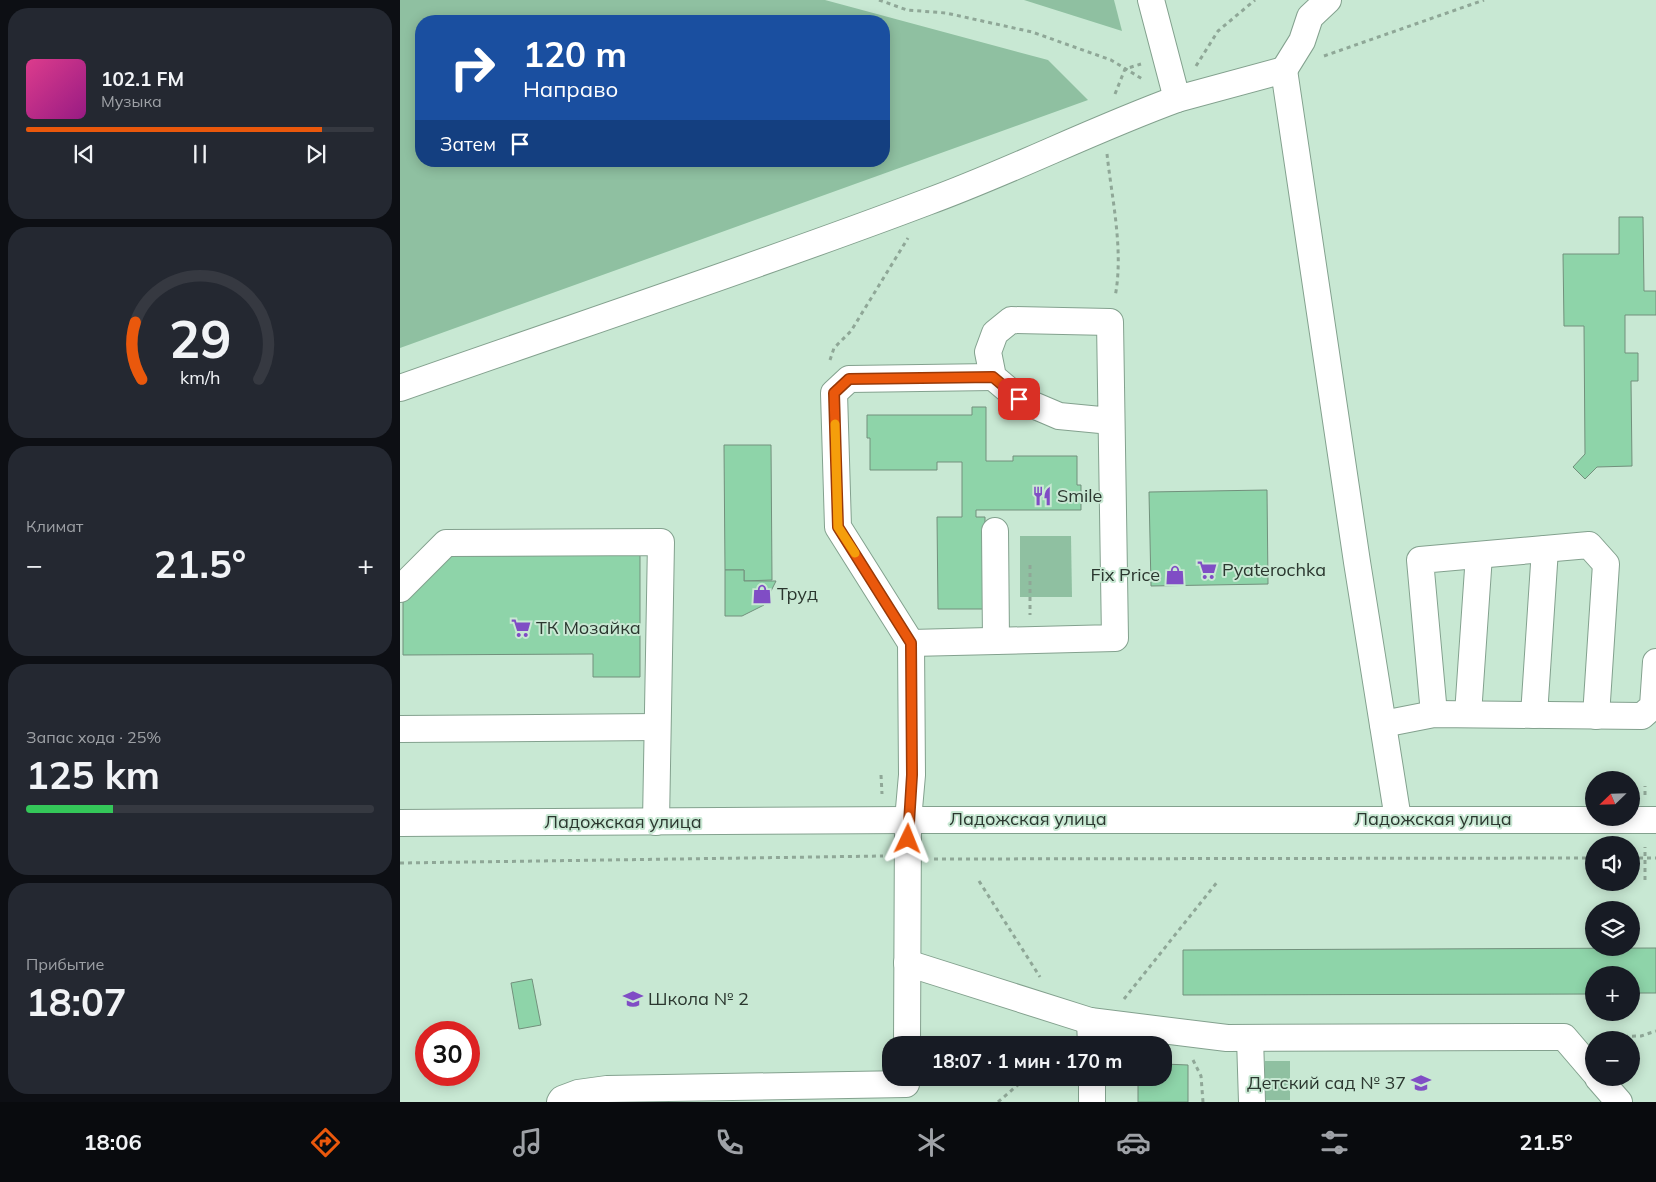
<!DOCTYPE html>
<html lang="ru">
<meta charset="utf-8">
<style>
body{margin:0;font-family:Mulish,sans-serif;background:#242831;color:#f1f3f6;height:100vh;display:flex;flex-direction:column;font-size:19px;white-space:nowrap}
*{box-sizing:border-box;margin:0}
p{font-size:16px;color:#9ea1a6}
.icon{flex:none;width:28px;height:28px;fill:none;stroke:currentColor;stroke-width:2;stroke-linecap:round;stroke-linejoin:round}
.map{position:relative;flex:1;overflow:hidden}
.side{display:flex;flex-direction:column;gap:8px;padding:8px;background:#0d0f14;width:400px}
.side>*{flex:none}
.hud{position:absolute;left:15px;top:15px;width:475px;height:152px;border-radius:20px;box-shadow:0 2px 12px #0003;background:#1a4fa0;color:#fff;overflow:hidden}
.needle{width:32px;rotate:247deg}
.buttons{position:absolute;left:1185px;top:771px;display:grid;gap:10px}
.buttons a{display:grid;place-items:center;width:55px;height:55px;border-radius:50%;background:#171b24;box-shadow:0 2px 12px #0003;font-size:25px}
.speed{position:absolute;left:15px;top:1021px;display:flex;gap:10px;font-size:25px;font-weight:700;text-align:center}
.speed>*{display:grid;place-content:center;width:65px;height:65px;border-radius:50%;background:#171b24;box-shadow:0 2px 12px #0003;line-height:1}
.speed .limit{border:8px solid #d22;background:#fff;color:#111}
.pin{position:absolute;display:grid;place-items:center;width:42px;height:42px;color:#fff;margin:-21px;border-radius:10px;box-shadow:0 2px 8px #0006}
.me{position:absolute;width:55px;margin:-28px;rotate:2deg;stroke-linejoin:round;filter:drop-shadow(0 0 4px #0008)}
.turn{display:flex;align-items:center;gap:18px;height:105px;padding:0 25px;font-size:22px}
.turn .icon{width:65px;height:65px;stroke-width:2.5}
.turn b{display:block;font-size:35px;line-height:42px}
.then{display:flex;align-items:center;height:48px;padding:0 25px;background:#0003;gap:10px;font-size:19px}
.big{font-size:38px;font-weight:700;line-height:1.1}
.side .card{flex:1;display:flex;flex-direction:column;justify-content:center;gap:8px;min-width:0;padding:0 18px;border-radius:20px;background:#242831}
.side .dial{align-items:center;gap:0}
.dial svg{height:130px;overflow:visible;fill:none;stroke:#363941;stroke-width:7;stroke-linecap:round;text-anchor:middle}
.dial text{fill:#f1f3f6;stroke:none}
.song{display:flex;align-items:center;gap:15px}
.cover{width:60px;height:60px;border-radius:8px;background:linear-gradient(135deg,hsl(330 70% 55%),hsl(310 70% 35%))}
.played{height:5px;border-radius:2px;background:linear-gradient(90deg,#ea580c 85%,#363941 85%)}
.keys{display:flex;justify-content:space-around;direction:ltr}
.heat{display:flex;justify-content:space-between;align-items:center;font-size:28px;direction:ltr}
.charge{height:8px;border-radius:4px;background:linear-gradient(90deg,#34c759 25%,#363941 0)}
.trip{position:absolute;left:482px;top:1036px;width:290px;height:50px;border-radius:20px;background:#171b24;box-shadow:0 2px 12px #0003;font-weight:700;line-height:50px;text-align:center}
.dock{display:flex;height:80px;justify-content:space-around;align-items:center;background:#090b0e;color:#9ea1a6}
.dock .icon{width:35px;height:35px}
.dock .active{color:#ea580c}
.dock b{font-size:22px;color:#f1f3f6}
main{display:flex;flex:1;min-height:0}
.map>svg:first-child{display:block}
</style>
<main>
<section class="side">
<div class="card">
<div class="song"><i class="cover"></i><div><b>102.1 FM</b><p>Музыка</p></div></div>
<div class="played"></div>
<div class="keys"><svg class="icon" aria-label="previous" viewBox="0 0 24 24"><path d="M18 5L8 12l10 7zM5 5v14"/></svg><svg class="icon" aria-label="pause" viewBox="0 0 24 24"><path d="M8 5v14M16 5v14"/></svg><svg class="icon" aria-label="next" viewBox="0 0 24 24"><path d="M6 5l10 7-10 7zM19 5v14"/></svg></div>
</div>
<div class="card dial"><svg viewBox="0 0 100 80">
<path d="M14 69A42 42 0 1 1 86 69"/>
<path d="M14 69A42 42 0 0 1 10 34" stroke="#ea580c"/>
<text x="50" y="56" font-size="32" font-weight="700">29</text>
<text x="50" y="72" font-size="11">km/h</text>
</svg></div>
<div class="card"><p>Климат</p>
<div class="heat"><a>−</a><b class="big">21.5°</b><a>+</a></div>
</div>
<div class="card"><p>Запас хода · 25%</p><b class="big">125 km</b><div class="charge"></div></div>
<div class="card"><p>Прибытие</p><b class="big">18:07</b></div>
</section>
<div class="map">
<svg width="1256" height="1102" viewBox="0 0 1256 1102">
<rect width="100%" height="100%" fill="#c8e8d3"/>
<g fill="#8fc0a1" fill-rule="evenodd">
<path d="M0,0H425L648,60L688,100L0,348ZM21,21H484V161H21Z"/>
<path d="M624,0H714L722,31Z"/>
<path d="M620,536H671L672,597H620Z"/>
<rect x="865" y="1061" width="25" height="39"/>
</g>
<g fill="#8ed4a9" stroke="#72907c">
<path d="M1219,217H1243L1244,291H1256V315H1225V353H1238V381H1231L1232,466L1197,467L1185,479L1173,467L1185,454L1184,326H1164L1163,254H1219Z"/>
<path d="M572,407H586V461H613V456H677V485H681V510H576V517H585V609H538L537,517H562V462H537V470H470V438H467V415H572Z"/>
<path d="M324,445H371L372,580L344,581V570H325Z"/>
<path d="M867,490L868,584L751,586L749,492Z"/>
<path d="M240,555V677H193V654L3,655V602L52,556Z"/>
<path d="M325,570H344V581H376L364,605L342,616H325Z"/>
<path d="M1256,948V993H1231V975H1194V994L783,995V950Z"/>
<path d="M132,979L141,1025L119,1029L111,983Z"/>
<path d="M764,1064L788,1065V1102H738V1078H764Z"/>
</g>
<g fill="none" stroke-linecap="round" stroke-linejoin="round">
<defs>
<g id="minor">
<path d="M751,0L777,99L884,70L957,562L998,819"/>
<path d="M884,70L902,41L910,17L928,0"/>
<path d="M0,388C176,326 353,268 527,202C612,171 692,130 777,99"/>
<path d="M595,531L596,641"/>
<path d="M0,589L46,543L261,542L256,822"/>
<path d="M511,643L715,638L710,322L611,320L595,333L588,352L593,377L619,399L659,416L711,421"/>
<path d="M1034,714L1020,560L1189,545L1206,564L1196,716"/>
<path d="M1068,714L1079,555"/>
<path d="M1134,715L1145,549"/>
<path d="M983,724L1034,714L1242,716L1253,706L1256,662"/>
<path d="M0,729L257,727"/>
<path d="M0,823L508,820H1256"/>
<path d="M507,963L690,1021"/>
<path d="M850,1038L852,1102"/>
<path d="M507,1045L508,820L512,775L511,643L438,527L434,393L449,379L593,377"/>
<path d="M691,1045L690,1021L827,1038L1164,1037L1194,1072"/>
<path d="M692,1078V1102"/>
<path d="M1198,1078L1219,1102"/>
<path d="M160,1102L162,1099L178,1093L207,1089L506,1084"/>
</g>
</defs>
<use href="#minor" stroke="#83a18e" stroke-width="28"/>
<g stroke="#8fa797" stroke-width="3" stroke-dasharray="4 4" stroke-linecap="butt">
<path d="M479,0L507,10L546,13L632,32L711,60L744,80"/>
<path d="M924,56L1084,0"/>
<path d="M796,66L818,31L855,0"/>
<path d="M715,94L725,69L741,64"/>
<path d="M707,154C712,200 724,251 715,297"/>
<path d="M430,360L434,348L451,331L508,238"/>
<path d="M630,565V615"/>
<path d="M481,775L482,794"/>
<path d="M1245,795V786"/>
<path d="M1231,858H1256"/>
<path d="M534,859L1194,858"/>
<path d="M0,863L483,856"/>
<path d="M1245,880V847"/>
<path d="M579,881L640,977"/>
<path d="M724,999L818,881"/>
<path d="M1200,1037L1241,1036L1256,1031"/>
<path d="M793,1060L801,1076L803,1102"/>
<path d="M598,1102L626,1078"/>
</g>
<use href="#minor" stroke="#fff" stroke-width="26"/>
</g>
<g fill="none" stroke-linecap="round" stroke-linejoin="round">
<defs>
<path id="route" d="M508,839L512,775L511,643L438,527L434,393L449,379L593,377L619,399"/>
</defs>
<use href="#route" stroke="#983908" stroke-width="12"/>
<use href="#route" stroke="#ea580c" stroke-width="9"/>
<path stroke="#f59e0b" stroke-width="9" d="M435,424L438,527L455,553"/>
</g>
<defs>
<symbol id="restaurant-bare" viewBox="-9 -9 18 18"><path d="M-5-6h1v4h1v-4h1v4h1v-4h1v5L-1.5 .5V6h-2V.5L-5-1ZM5-6V6H3V1.5H1.5Q1.5-4 5-6Z" fill="#804dc5" stroke="#c8e8d3" stroke-width="2.5" paint-order="stroke"/></symbol>
<symbol id="supermarket-bare" viewBox="-9 -9 18 18"><path d="M-6-5.5h2.5l.6 2H6L4.5 2H-2.5L-4.4-4H-6ZM-1.5 3.2a1.3 1.3 0 1 0 .1 0ZM3 3.2a1.3 1.3 0 1 0 .1 0Z" fill="#804dc5" stroke="#c8e8d3" stroke-width="2.5" paint-order="stroke"/></symbol>
<symbol id="shop-bare" viewBox="-9 -9 18 18"><path d="M-5-2.5h2.3a2.7 3.5 0 0 1 5.4 0H5L5.5 6h-11ZM-1.5-2.5h3a1.5 2.3 0 0 0-3 0Z" fill="#804dc5" stroke="#c8e8d3" stroke-width="2.5" paint-order="stroke"/></symbol>
<symbol id="school-bare" viewBox="-9 -9 18 18"><path d="M0-5L7-2L0 1L-7-2ZM-4 1L0 2.5L4 1V4Q0 6-4 4Z" fill="#804dc5" stroke="#c8e8d3" stroke-width="2.5" paint-order="stroke"/></symbol>
</defs>
<g fill-rule="evenodd">
<use href="#restaurant-bare" x="628" y="482" width="28" height="28"/>
<use href="#supermarket-bare" x="793" y="556" width="28" height="28"/>
<use href="#shop-bare" x="761" y="561" width="28" height="28"/>
<use href="#shop-bare" x="348" y="580" width="28" height="28"/>
<use href="#supermarket-bare" x="107" y="614" width="28" height="28"/>
<use href="#school-bare" x="219" y="985" width="28" height="28"/>
<use href="#school-bare" x="1007" y="1069" width="28" height="28"/>
</g>
<g text-anchor="middle" stroke-width="4" stroke-linejoin="round" paint-order="stroke">
<g font-size="18" fill="#2b372f" stroke="#c8e8d3" text-anchor="start">
<text x="657" y="502">Smile</text>
<text x="822" y="576">Pyaterochka</text>
<text x="760" y="581" text-anchor="end">Fix Price</text>
<text x="377" y="600">Труд</text>
<text x="136" y="634">ТК Мозайка</text>
<text x="248" y="1005">Школа № 2</text>
<text x="1006" y="1089" text-anchor="end">Детский сад № 37</text>
</g>
<g font-size="18" fill="#2b372f" stroke="#c8e8d3">
<text x="628" y="825">Ладожская улица</text>
<text x="1033" y="825">Ладожская улица</text>
<text x="223" y="828">Ладожская улица</text>
</g>
</g>
</svg>
<div class="buttons">
<a><svg class="needle" viewBox="-14 -14 28 28"><path d="M0-13l5 13h-10z" fill="#e53935"/><path d="M0 13l5-13h-10z" fill="#9ea1a6"/></svg></a>
<a><svg class="icon" aria-label="sound" viewBox="0 0 24 24"><path d="M4 9h4l5-4v14l-5-4H4zM17 9q2 3 0 6"/></svg></a>
<a><svg class="icon" aria-label="layers" viewBox="0 0 24 24"><path d="M12 4l9 5-9 5-9-5zM3 14l9 5 9-5"/></svg></a>
<a>+</a>
<a>−</a>
</div>
<div class="speed"><div class="limit">30</div></div>
<div class="pin" style="left:619px;top:399px;background:#d93025"><svg class="icon" aria-label="arrive" viewBox="0 0 24 24"><path d="M6 21V4h12l-3 4 3 4H6"/></svg></div>
<svg class="me" style="left:508px;top:839px" viewBox="-20 -20 40 40"><path d="M0-17L14 15 0 8-14 15z" fill="#ea580c" stroke="#fff" stroke-width="4"/></svg>
<div class="trip">18:07 · 1 мин · 170 m</div>
<div class="hud">
<div class="turn"><svg class="icon" aria-label="right" viewBox="0 0 24 24"><path d="M7 20v-9h11M14 6l5 5-5 5"/></svg><div><b>120 m</b>Направо</div></div>
<div class="then">Затем<svg class="icon" aria-label="arrive" viewBox="0 0 24 24"><path d="M6 21V4h12l-3 4 3 4H6"/></svg></div>
</div>
</div>
</main>
<nav class="dock">
<b>18:06</b>
<svg class="icon active" aria-label="directions" viewBox="0 0 24 24"><path d="M12 3l9 9-9 9-9-9zM9 14v-3h6M13 9l2 2-2 2"/></svg>
<svg class="icon" aria-label="music" viewBox="0 0 24 24"><path d="M9 18V5l10-2v13"/><circle cx="6" cy="18" r="3"/><circle cx="16" cy="16" r="3"/></svg>
<svg class="icon" aria-label="phone" viewBox="0 0 24 24"><path d="M5 4h4l2 5-3 2q2 4 5 5l2-3 5 2v4C11 20 4 13 5 4z"/></svg>
<svg class="icon" aria-label="climate" viewBox="0 0 24 24"><path d="M12 3v18M4 7l16 10M4 17L20 7"/></svg>
<svg class="icon" aria-label="car" viewBox="0 0 24 24"><path d="M5 17H2v-5l4-1 3-4h7l3 4 3 1v5h-3M9 17h6M6 11h13"/><circle cx="7" cy="17" r="2"/><circle cx="17" cy="17" r="2"/></svg>
<svg class="icon" aria-label="filters" viewBox="0 0 24 24"><path d="M4 7h16M4 17h16"/><circle cx="9" cy="7" r="2"/><circle cx="15" cy="17" r="2"/></svg>
<b>21.5°</b>
</nav>
